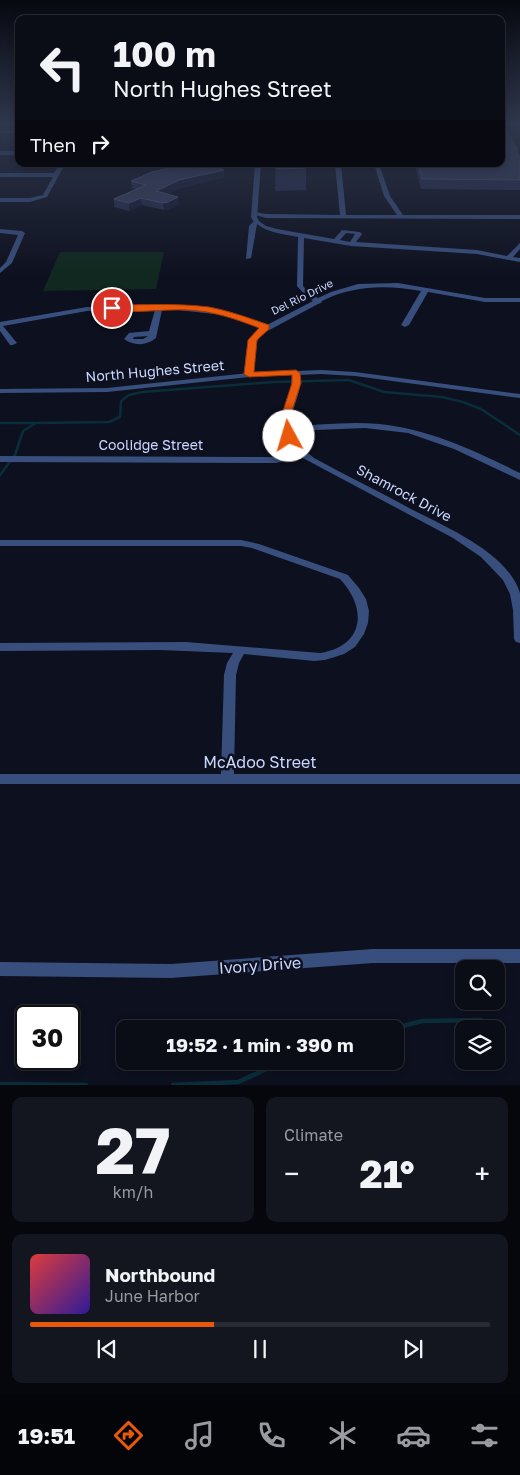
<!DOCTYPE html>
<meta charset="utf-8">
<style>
body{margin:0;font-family:"Golos Text",sans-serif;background:#13151f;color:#f1f3f6;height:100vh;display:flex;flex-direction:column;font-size:19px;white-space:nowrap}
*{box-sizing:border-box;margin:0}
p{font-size:16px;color:#999ba1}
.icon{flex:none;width:28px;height:28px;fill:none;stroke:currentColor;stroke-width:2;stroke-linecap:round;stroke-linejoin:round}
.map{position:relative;height:1085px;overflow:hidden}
.panel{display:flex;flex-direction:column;gap:12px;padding:12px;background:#06070c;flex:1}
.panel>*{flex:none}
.guide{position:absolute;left:15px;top:15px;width:490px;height:152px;border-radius:10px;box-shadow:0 2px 8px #0003,0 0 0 1px #2a2c35;background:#0a0c16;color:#f1f3f6;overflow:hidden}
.controls{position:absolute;left:455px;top:960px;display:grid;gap:10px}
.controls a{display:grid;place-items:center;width:50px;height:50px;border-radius:10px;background:#0a0c16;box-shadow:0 2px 8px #0003,0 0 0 1px #2a2c35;font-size:25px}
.speed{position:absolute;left:15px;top:1005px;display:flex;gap:10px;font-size:25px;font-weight:700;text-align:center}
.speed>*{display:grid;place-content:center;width:65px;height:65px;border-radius:50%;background:#0a0c16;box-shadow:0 2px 8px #0003,0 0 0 1px #2a2c35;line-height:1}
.speed .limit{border:2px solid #111;border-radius:8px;background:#fff;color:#111}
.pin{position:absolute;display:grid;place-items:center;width:42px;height:42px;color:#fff;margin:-21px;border:2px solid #fff;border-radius:50%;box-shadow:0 1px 5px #0007}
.me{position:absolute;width:55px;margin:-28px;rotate:354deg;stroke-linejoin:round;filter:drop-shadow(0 0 4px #0008)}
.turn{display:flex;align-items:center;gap:18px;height:105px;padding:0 15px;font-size:22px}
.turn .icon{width:65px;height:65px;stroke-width:2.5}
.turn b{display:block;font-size:35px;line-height:42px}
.then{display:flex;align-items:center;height:48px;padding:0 15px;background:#0003;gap:10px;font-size:19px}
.big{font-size:38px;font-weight:700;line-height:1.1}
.panel .tile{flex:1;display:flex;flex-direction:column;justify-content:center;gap:8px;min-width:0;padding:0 18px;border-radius:10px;background:#13151f}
.panel .dial{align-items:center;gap:0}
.dial b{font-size:65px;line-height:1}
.song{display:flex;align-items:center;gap:15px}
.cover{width:60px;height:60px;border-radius:8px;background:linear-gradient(135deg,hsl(0 70% 55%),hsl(250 70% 35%))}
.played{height:5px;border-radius:2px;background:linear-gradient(90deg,#ea580c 40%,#2a2c35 40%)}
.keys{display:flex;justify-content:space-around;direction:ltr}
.heat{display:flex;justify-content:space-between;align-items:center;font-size:28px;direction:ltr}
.panel .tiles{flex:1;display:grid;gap:12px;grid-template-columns:1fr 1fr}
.tile:last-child{grid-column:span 2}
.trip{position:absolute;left:116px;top:1020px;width:288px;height:50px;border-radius:10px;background:#0a0c16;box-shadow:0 2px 8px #0003,0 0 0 1px #2a2c35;font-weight:700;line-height:50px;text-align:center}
.tabs{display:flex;height:80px;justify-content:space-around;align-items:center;background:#040509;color:#999ba1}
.tabs .icon{width:35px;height:35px}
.tabs .current{color:#ea580c}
.tabs b{font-size:22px;color:#f1f3f6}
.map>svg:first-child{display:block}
</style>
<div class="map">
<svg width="520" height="1085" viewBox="0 0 520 1085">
<rect width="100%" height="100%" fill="#0d101e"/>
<path fill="#10281f" d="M60,252H164L156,289L43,291Z"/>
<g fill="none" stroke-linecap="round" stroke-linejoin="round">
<g stroke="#0a2d3a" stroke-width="2.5">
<path d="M0,423H34"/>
<path d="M0,475L15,455L23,431L36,423L109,422L120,417L121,401L129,395L142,392L274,382L349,380L384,392L442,397L463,402L481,409L520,435"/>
</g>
<g stroke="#0a2d3a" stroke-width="4.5">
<path d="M392,1029L422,1021L481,1020"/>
<path d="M0,1084L86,1085"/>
<path d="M173,1085L238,1082L284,1061"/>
</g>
<g fill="#384e7d" fill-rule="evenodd">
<rect x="0" y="131" width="19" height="2"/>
<rect x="0" y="151" width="19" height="4"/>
<path d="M60,164H65L47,197L30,202H0V198H30L43,195L53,177H0V173H54Z"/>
<path d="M335,164H341L346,215H397L384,196L374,164H379L390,196L403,215H520V219L266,218L252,214L255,212L266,214L340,215Z"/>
<path d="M256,219L266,226L277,229L334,239L342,230L360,232L362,234L356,242L477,250L507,256L520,243V249L513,257L520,258V262L477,254L351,246L304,238L303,286L309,293L318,298L331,292L358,284L398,283L485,298H520V302H485L428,292L409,325L405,327L401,325L421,291C387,285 354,285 322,301L321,303L318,304L260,335L255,347L253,375L249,377L245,375C246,358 244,337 261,328L223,315L178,310H162L156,338C147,346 133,346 124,339L129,333L149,331L155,310L87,311L3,326L17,343L13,345H10L0,331V322L87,307L178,306L224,311L267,325L313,301L305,295L297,286L298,237C284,234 268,233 257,224L251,258L246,259L249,226ZM346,233L355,234L350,242L340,240ZM148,336L143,339H133L134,337Z"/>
<path d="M0,229L22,231L25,233L12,263L0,273V268L6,262L18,235L0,233Z"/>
<path d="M293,371H299C305,389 290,408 291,426C320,425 350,421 379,424C430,429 475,451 520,473V480L454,449L408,433L365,428L292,431L297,444L314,458C347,476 380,492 413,510C446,527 508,553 520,593C520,602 520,632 520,643L516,642L514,639L513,610L510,594L503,580L481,557L453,538L301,457L276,463L0,462V456L276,457L295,453C275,430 284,416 290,390C292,384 291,377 293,371Z"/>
<path d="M0,540H241L259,544L348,575L359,588L366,599L369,611L368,623L364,634L355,647L344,654L325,660L314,661L244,654L239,663L236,675L234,774H520V784H0V774H221L224,675L227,663L233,653L159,650L0,651V643L186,642L320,653C364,646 368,609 340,579L252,548L241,546H0Z"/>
<path d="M373,949H520V963H373L171,978L0,976V962L171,964Z"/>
</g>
<g fill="#384e7d" fill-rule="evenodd">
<path d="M255,164H261L257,217L259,221L256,223L254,222L251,217Z"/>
<path d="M321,370L355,372L520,394V398L355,376L321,374L249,377L107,392L0,393V389L107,388L249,373Z"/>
</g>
</g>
<g fill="#252c4c">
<path d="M501,126L518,150V154L520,158V190L421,189L416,169V164H501Z"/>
<path d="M165,164H212L224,177L180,188L167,194L179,204L168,210H164L142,205L129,211L114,207V199L136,189L132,188L131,181L165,169Z"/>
<path d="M276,164H306V190L275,191Z"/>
</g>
<g fill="#141932">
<path d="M224,170V177L180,188L157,199L156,191L179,180Z"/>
<path d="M178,197L179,204L168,210H164L163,203Z"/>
<path d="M141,198L142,205L129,211V203Z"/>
</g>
<g fill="#373e5f" stroke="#4e5678">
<path d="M501,126H504L518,150H516L520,158V180L422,179L418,164H501Z"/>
<path d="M168,164H212L224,170L179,180L156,191L178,197L168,202L163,203L141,198L129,203L114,199L146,185L131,181L152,172L174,167Z"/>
<path d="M276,164H306V168L276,169Z"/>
</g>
<linearGradient id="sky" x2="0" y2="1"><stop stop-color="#070910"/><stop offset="0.45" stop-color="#2f374c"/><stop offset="1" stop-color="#2f374c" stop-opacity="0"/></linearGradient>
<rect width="520" height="277" fill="url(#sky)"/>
<path fill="#ea580c" stroke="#983908" d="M112,305C144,305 177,303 209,307C230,311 249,318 269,325V329L257,340L254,372L296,370L300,373L301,383L290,417L294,436L293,439H286L284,436L281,417L292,383V375L249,377L244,374L248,340L259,328C236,319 213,311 187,310C162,309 134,314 109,310V306Z"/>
<g text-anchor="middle" stroke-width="5" stroke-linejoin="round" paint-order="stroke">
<g font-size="11" fill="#cbd7fe" stroke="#0d101e">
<text transform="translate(302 297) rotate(-26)" y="4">Del Rio Drive</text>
</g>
<g font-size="14" fill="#cbd7fe" stroke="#0d101e">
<text transform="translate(155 371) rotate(-5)" y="5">North Hughes Street</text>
<text x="151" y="450">Coolidge Street</text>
<text transform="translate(404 493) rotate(28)" y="5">Shamrock Drive</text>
</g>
<g font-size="16" fill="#cbd7fe" stroke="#0d101e">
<text x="260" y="768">McAdoo Street</text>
<text transform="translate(260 965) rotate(-4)" y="6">Ivory Drive</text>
</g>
</g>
</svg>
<div class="controls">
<a><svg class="icon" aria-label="search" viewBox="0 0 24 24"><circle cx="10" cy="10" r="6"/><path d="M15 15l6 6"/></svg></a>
<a><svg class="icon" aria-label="layers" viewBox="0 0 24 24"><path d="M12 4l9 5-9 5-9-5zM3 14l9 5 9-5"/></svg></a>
</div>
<div class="speed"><div class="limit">30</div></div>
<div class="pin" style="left:112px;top:308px;background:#d93025"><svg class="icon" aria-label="arrive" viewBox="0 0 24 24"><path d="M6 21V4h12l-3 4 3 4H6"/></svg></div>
<svg class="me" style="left:289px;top:436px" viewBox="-20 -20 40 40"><circle r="19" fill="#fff"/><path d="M0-13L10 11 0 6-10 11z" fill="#ea580c"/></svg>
<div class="trip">19:52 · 1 min · 390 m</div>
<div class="guide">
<div class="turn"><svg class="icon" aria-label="left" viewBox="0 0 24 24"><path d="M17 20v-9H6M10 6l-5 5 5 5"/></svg><div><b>100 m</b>North Hughes Street</div></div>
<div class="then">Then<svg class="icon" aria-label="right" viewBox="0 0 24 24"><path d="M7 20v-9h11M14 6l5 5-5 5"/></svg></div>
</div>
</div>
<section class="panel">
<div class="tiles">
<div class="tile dial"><b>27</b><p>km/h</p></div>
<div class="tile"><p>Climate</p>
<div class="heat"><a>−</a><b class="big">21°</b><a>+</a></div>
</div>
<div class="tile">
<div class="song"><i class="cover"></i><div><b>Northbound</b><p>June Harbor</p></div></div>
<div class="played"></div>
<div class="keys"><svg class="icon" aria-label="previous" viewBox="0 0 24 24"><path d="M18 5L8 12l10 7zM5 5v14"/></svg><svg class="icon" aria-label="pause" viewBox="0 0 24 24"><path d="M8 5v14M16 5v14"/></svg><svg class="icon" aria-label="next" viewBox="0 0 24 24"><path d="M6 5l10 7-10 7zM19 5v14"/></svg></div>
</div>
</div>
</section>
<nav class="tabs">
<b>19:51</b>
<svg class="icon current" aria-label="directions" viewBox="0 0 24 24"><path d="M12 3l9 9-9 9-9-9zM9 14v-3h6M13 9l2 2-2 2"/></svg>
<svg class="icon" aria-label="music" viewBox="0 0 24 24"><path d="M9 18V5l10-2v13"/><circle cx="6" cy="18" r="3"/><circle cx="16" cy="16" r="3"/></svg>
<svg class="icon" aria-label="phone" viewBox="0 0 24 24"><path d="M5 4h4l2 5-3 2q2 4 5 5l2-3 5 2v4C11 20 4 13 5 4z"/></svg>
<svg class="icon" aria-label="climate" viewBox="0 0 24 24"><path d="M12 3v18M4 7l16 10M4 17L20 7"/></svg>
<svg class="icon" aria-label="car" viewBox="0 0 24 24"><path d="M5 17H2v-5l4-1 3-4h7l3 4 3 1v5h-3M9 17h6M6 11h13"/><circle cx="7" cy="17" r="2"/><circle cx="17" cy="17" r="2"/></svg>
<svg class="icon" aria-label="filters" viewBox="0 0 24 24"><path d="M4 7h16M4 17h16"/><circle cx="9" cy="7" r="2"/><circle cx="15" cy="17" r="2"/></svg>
</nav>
